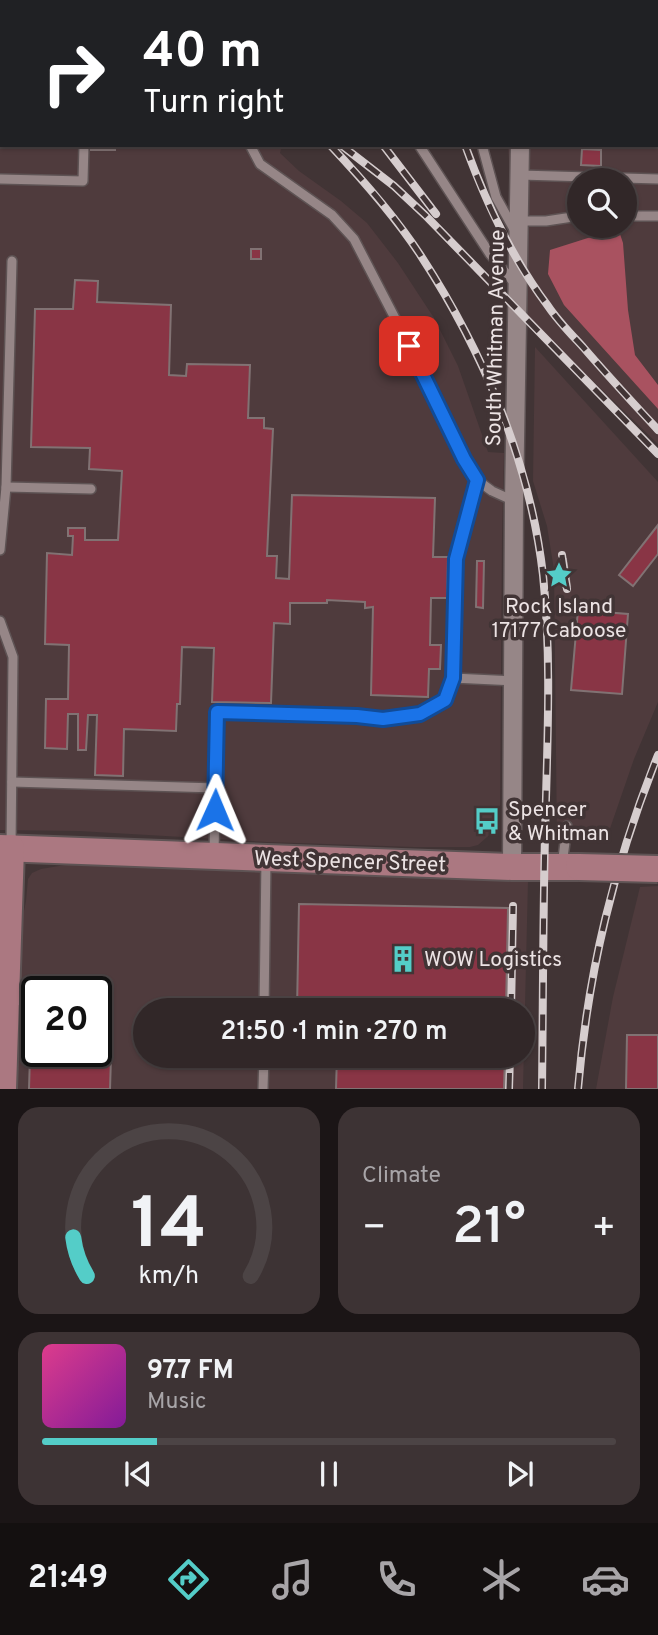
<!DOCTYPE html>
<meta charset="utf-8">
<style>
body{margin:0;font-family:Overpass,sans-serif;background:#3d3334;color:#f1f3f6;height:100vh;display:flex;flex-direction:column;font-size:26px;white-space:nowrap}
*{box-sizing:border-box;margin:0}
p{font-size:23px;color:#a8a5a8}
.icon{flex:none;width:38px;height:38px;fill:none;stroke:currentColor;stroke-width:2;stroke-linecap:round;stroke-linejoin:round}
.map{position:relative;height:1089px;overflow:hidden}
.drawer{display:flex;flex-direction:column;gap:18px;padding:18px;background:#1b1516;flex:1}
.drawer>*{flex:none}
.hud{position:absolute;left:0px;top:0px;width:658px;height:147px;box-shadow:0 2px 5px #0004,0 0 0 2px #4c4445;background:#202124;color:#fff;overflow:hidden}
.fabs{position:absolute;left:567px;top:168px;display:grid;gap:14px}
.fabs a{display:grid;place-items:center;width:70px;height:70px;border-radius:50%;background:#312728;box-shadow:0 2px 5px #0004,0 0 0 2px #4c4445;font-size:35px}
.speed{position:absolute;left:21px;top:976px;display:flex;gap:14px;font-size:35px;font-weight:700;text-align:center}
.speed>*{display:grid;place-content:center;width:91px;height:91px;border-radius:50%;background:#312728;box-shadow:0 2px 5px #0004,0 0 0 2px #4c4445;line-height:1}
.speed .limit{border:4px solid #111;border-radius:10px;background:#fff;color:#111}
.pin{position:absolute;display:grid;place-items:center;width:60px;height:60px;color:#fff;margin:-30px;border-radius:14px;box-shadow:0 4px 10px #0006}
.me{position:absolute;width:77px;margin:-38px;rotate:1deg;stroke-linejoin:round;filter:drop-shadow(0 0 5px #0008)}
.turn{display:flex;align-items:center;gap:24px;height:147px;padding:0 28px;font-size:32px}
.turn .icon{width:91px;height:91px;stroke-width:2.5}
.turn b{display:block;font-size:49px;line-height:60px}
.big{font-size:52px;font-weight:600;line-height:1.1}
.drawer .widget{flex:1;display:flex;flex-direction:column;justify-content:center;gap:10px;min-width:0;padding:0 24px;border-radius:21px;background:#3d3334}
.drawer .dial{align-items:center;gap:0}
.dial svg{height:182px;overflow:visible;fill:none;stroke:#4c4445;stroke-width:7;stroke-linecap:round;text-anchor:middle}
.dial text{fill:#f1f3f6;stroke:none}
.song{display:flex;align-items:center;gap:21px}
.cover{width:84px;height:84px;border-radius:10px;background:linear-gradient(135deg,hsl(330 70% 55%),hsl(290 70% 35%))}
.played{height:7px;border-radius:4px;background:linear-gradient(90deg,#54cdc8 20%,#4c4445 20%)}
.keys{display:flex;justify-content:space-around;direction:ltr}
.heat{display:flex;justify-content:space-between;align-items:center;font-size:38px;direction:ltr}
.drawer .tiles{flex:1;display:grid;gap:18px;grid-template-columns:1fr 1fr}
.widget:last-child{grid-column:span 2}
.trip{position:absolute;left:133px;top:998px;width:402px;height:70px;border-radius:35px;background:#312728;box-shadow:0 2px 5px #0004,0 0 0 2px #4c4445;font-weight:600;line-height:70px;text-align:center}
.tab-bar{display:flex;height:112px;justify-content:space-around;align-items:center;background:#141010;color:#a8a5a8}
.tab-bar .icon{width:49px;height:49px}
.tab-bar .active{color:#54cdc8}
.tab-bar b{font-size:32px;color:#f1f3f6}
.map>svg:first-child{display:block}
</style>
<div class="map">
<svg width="658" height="1089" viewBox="0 0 658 1089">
<rect width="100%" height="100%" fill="#413435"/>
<g fill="#4f3b3d" fill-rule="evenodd">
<path d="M0,0H129L131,2H2V145H282L280,153L299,171L341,201L367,223L398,263L434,318L458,366L488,452L504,453L502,536L500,812L498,821L495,830L478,845L470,847H414L267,842L79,831L0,830Z"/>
<path d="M509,0H658V444L518,309L508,145H656V2H509ZM579,180H625V226H579Z"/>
<path d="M535,347L658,482V702L634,759L605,843L557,842L554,570L547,526L533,481Z"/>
<path d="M71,864L528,881L523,1089H17L19,936L26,901L28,879L32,873L41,869ZM37,992H96V1052H37ZM145,1010H523V1055H145Z"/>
<path d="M658,886V1089H596L613,997L640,887Z"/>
</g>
<path fill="#a95260" d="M599,231H619L623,243L628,310L635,355L658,385V409L564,305L548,274L550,250L591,237Z"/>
<g fill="#893545" stroke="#817273" stroke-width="2">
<path d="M607,0H658V64H656V2H607Z"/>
<rect x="91" y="145" width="24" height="5"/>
<path d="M582,149L601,150V166L581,165Z"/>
<rect x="251" y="249" width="10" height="10"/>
<path d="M75,280L98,281L97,302L171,305L169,375L186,376L187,364L250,365L248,418H264V428L273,429L267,556H277L276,578L289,579L292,495L435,498L433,557H448L447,598H431L430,645H441L440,669H429L428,697L371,695L373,607L365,608V602L327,600V603H290V624L274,623L271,703L212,702L214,648L182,647L180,704H177L176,731L124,729L123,776L95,775L97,715H88L86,750H78V714H68L67,749L45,748L46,699H68L69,645L45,644L47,553L72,555L73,536H68V528H85V540H118L122,471L89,469L90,448L31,447L35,309H73Z"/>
<path d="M658,525V554L633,586L619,575Z"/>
<path d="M559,559H566L570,586L563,587Z"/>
<path d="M477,561H484L483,608L476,607Z"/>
<path d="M578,610L628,614L622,694L571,690Z"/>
<path d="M299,904L508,908L506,1010H297Z"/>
<path d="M627,1035H658V1089H626Z"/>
<path d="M337,1055H505L504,1089H336Z"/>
<path d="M30,1056L111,1057L110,1089H29Z"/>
</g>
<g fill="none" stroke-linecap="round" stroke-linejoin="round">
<defs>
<g id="lane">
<path d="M102,0L104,2"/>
<path d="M229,0L231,2"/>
<path d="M314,0L316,2"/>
<path d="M411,0V2"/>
<path d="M470,0V2"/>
<path d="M86,2V0"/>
<path d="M656,130L658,131"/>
<path d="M250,145L260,164L332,215L354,239L427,380L464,459L477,480L492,491L514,501"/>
<path d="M419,145L490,254L517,286"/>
<path d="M482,145L496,197L515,231"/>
<path d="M520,175L658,179"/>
<path d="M0,179L83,181L84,145"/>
<path d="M625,216H658"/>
<path d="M519,221H546L579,216"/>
<path d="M6,487L91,489"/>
<path d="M0,550L6,487L12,261"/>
<path d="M0,621L13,657L11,847"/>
<path d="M453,678L456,559L477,480"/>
<path d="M12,782L216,788"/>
<path d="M214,853L217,712L357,716L383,719L420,714L445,700L453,678L513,681"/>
<path d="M562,866L567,826"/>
<path d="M8,1000L30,1001"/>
<path d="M264,1010L266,859"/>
<path d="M263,1089L264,1055"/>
</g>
<g id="street">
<path d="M522,2V0"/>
<path d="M512,867L514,501L520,145"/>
</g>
<g id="secondary">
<path d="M0,848L512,867H579"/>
<path d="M3,1089L11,848"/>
</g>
</defs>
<use href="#lane" stroke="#5e5354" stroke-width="12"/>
<use href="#street" stroke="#5e5354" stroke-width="21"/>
<use href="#secondary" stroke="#5e5354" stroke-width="30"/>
<use href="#lane" stroke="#968687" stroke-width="9"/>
<use href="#street" stroke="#968687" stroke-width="18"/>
<use href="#secondary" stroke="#ab7881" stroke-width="26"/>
<defs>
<g id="rail">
<path d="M165,0L167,2"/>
<path d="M204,0L207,2"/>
<path d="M247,0L249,2"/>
<path d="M420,0L421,2"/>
<path d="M445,0V2"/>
<path d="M330,145C363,180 395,216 421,256C483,351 530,462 543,575C552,661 547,748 545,835C543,919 543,1004 542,1089"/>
<path d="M341,145L394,186L425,215L658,454"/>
<path d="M383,145L436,214"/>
<path d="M465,145C486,203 511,257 548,306C558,321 571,334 583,347C607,375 633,403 658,430"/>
<path d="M562,555L567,589"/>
<path d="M511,1010L513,906"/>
<path d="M509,1089L510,1055"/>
<path d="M578,1089C588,971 614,865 658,755"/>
</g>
</defs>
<use href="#rail" stroke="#d6cdce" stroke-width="8"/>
<use href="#rail" stroke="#413435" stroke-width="5" stroke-dasharray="16" stroke-linecap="butt"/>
<defs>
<path id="secondary-bridge" d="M579,867L658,869"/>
</defs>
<use href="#secondary-bridge" stroke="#5e5354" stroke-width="30" stroke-linecap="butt"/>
<use href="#secondary-bridge" stroke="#ab7881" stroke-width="26"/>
</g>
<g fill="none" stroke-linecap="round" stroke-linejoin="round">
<defs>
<path id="route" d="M215,810L217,712L357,716L383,719L420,714L445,700L453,678L456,559L477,480L464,459L409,346"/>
</defs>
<use href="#route" stroke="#114b97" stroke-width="18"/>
<use href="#route" stroke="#1a73e8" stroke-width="12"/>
</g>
<defs>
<symbol id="sight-bare" viewBox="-9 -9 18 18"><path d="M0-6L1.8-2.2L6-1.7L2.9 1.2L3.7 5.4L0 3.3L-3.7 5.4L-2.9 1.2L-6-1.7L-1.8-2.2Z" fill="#54cdc8" stroke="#413435" stroke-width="2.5" paint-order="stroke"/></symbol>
<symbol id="bus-bare" viewBox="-9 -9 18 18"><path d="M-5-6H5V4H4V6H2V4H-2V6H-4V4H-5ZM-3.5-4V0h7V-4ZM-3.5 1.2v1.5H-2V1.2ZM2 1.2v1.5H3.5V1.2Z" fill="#54cdc8" stroke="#413435" stroke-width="2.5" paint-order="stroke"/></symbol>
<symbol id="building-bare" viewBox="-9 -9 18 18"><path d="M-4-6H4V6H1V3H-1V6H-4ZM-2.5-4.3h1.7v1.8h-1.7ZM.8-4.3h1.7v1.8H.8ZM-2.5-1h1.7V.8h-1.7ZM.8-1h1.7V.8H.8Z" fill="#54cdc8" stroke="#413435" stroke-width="2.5" paint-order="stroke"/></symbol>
</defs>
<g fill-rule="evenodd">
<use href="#sight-bare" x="540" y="556" width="38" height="38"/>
<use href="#bus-bare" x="468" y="802" width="38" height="38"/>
<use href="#building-bare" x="384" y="940" width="38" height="38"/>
</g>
<g text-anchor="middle" stroke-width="7" stroke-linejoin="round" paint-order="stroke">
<g font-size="21" fill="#ece3e4" stroke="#413435">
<text transform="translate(495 338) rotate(-89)" y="7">South Whitman Avenue</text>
<text transform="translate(350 861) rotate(2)" y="7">West Spencer Street</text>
</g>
<g font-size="21" fill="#ece3e4" stroke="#413435" text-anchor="start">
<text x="559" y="613" text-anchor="middle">Rock Island<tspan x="559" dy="24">17177 Caboose</tspan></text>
<text x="508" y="816">Spencer<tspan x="508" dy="24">&amp; Whitman</tspan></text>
<text x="424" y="966">WOW Logistics</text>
</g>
</g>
</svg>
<div class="fabs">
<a><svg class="icon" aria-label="search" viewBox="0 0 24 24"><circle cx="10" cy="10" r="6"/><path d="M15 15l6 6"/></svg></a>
</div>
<div class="speed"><div class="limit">20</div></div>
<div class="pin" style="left:409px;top:346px;background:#d93025"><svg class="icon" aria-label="arrive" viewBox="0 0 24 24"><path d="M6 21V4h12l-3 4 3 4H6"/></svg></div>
<svg class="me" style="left:215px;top:810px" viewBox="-20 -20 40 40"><path d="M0-17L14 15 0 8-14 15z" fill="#1a73e8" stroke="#fff" stroke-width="4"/></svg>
<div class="trip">21:50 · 1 min · 270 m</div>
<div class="hud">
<div class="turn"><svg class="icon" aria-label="right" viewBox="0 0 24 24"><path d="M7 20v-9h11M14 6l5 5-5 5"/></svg><div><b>40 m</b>Turn right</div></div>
</div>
</div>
<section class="drawer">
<div class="tiles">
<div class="widget dial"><svg viewBox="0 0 100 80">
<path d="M14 69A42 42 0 1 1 86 69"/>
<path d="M14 69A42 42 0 0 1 8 52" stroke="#54cdc8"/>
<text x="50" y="56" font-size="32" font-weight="700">14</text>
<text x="50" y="72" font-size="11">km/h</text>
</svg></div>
<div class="widget"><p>Climate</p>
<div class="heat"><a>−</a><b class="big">21°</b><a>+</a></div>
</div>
<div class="widget">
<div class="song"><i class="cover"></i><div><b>97.7 FM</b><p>Music</p></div></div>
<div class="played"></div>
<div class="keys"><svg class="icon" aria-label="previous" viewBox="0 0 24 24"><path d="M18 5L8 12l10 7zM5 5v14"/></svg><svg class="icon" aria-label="pause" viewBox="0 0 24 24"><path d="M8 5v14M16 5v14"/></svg><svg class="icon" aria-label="next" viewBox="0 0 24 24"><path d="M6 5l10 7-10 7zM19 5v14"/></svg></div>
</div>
</div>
</section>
<nav class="tab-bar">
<b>21:49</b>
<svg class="icon active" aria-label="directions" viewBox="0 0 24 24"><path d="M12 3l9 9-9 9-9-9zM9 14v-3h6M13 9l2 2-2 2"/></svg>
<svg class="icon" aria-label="music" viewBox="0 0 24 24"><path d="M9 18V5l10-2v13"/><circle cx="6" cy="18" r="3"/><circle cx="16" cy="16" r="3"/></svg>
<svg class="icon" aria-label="phone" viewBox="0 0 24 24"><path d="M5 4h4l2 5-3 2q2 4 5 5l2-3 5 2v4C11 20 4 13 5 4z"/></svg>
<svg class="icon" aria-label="climate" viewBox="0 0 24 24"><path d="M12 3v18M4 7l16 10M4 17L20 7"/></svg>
<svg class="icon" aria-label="car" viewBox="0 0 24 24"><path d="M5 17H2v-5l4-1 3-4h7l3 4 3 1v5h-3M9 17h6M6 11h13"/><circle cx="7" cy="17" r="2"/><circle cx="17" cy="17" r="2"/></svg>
</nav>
